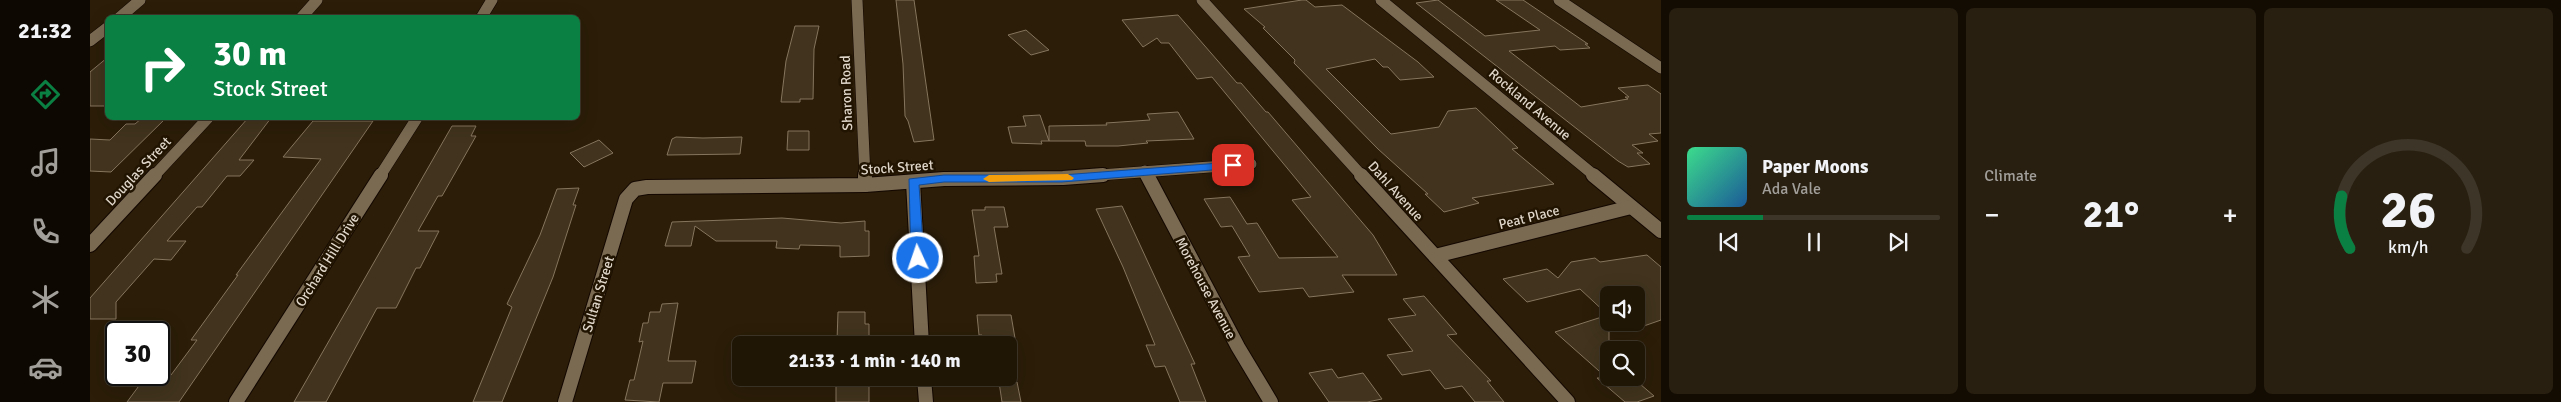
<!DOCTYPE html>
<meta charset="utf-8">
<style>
body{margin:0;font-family:Signika,sans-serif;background:#281f10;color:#f1f3f6;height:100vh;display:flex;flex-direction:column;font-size:19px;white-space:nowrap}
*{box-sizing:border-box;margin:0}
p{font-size:16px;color:#a29f9b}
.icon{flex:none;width:28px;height:28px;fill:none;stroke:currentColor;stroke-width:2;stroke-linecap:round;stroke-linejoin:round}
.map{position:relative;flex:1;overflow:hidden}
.panel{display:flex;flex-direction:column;gap:8px;padding:8px;background:#120c03;width:900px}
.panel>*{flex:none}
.top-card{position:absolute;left:15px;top:15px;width:475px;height:105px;border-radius:8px;box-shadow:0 5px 20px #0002,0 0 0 1px #3d3528;background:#0b8043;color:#fff;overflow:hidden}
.controls{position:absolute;left:1510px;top:286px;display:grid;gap:10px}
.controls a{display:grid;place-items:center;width:45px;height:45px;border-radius:8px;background:#201606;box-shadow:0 5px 20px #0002,0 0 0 1px #3d3528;font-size:25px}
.speed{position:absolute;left:15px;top:321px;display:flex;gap:10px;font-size:25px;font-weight:700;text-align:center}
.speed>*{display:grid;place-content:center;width:65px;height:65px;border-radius:50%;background:#201606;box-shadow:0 5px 20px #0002,0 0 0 1px #3d3528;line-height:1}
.speed .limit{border:2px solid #111;border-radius:8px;background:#fff;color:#111}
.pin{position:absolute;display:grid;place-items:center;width:42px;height:42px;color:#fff;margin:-21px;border-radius:10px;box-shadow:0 2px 8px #0006}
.me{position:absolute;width:55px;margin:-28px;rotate:357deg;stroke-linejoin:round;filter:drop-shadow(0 0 4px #0008)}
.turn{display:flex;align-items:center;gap:18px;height:105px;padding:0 25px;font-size:22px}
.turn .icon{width:65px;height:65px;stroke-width:2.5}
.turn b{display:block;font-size:35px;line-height:42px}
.big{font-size:38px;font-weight:700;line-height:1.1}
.panel .tile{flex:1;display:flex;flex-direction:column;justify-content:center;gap:8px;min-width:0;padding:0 18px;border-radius:8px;background:#281f10}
.panel .dial{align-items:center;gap:0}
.dial svg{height:130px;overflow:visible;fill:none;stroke:#3d3528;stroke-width:7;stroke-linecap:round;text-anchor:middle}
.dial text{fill:#f1f3f6;stroke:none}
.song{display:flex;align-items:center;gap:15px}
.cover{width:60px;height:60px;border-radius:8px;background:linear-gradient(135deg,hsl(150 70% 55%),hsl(210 70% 35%))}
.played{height:5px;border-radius:2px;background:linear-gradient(90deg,#0b8043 30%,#3d3528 30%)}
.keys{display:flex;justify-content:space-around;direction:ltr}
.heat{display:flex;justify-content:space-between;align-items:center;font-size:28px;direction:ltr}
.panel .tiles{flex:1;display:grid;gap:8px;grid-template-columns:repeat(3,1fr)}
.trip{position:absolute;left:642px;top:336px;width:285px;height:50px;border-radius:8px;background:#201606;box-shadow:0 5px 20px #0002,0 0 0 1px #3d3528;font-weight:700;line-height:50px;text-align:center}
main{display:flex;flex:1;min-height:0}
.dock{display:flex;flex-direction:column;width:90px;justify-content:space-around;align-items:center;background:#0d0902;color:#a29f9b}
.dock .icon{width:35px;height:35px}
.dock .on{color:#0b8043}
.dock b{font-size:22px;color:#f1f3f6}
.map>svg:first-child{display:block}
</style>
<main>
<nav class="dock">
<b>21:32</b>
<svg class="icon on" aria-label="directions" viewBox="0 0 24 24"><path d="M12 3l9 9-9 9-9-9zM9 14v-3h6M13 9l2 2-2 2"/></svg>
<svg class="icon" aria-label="music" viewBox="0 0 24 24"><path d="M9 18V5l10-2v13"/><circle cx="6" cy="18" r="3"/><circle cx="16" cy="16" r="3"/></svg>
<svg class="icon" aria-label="phone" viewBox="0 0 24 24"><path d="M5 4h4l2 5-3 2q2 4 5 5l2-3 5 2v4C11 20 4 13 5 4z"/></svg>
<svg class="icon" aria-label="climate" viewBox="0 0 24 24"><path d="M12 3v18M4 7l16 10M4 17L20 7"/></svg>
<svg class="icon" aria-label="car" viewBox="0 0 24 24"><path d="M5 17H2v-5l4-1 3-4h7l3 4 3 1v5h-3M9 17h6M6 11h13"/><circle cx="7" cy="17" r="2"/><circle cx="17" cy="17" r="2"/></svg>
</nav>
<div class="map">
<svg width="1571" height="402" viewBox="0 0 1571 402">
<rect width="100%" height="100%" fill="#2b1d08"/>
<g fill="#41331d" stroke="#86755e">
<path d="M806,0H824L844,140L824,142L818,121L815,116L813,64Z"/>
<path d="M1212,0H1216L1225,7L1252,5L1328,62L1344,77L1310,80L1298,67H1293L1285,59L1236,69L1301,134L1349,127L1358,111L1386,108L1428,148L1422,149L1464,184L1382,198L1389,203L1354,212L1335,194H1338L1288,149L1204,63L1205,60L1173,28L1175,27L1154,9Z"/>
<path d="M1348,0L1395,36L1450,30L1406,0H1433L1498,44H1495L1500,48L1470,50L1465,46L1419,51L1491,107L1538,99L1535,97H1539L1528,88L1558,85L1571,94V133L1559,134L1568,141L1542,145L1553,153H1547L1560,164L1538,167L1528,161L1326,3Z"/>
<path d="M1088,15L1147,83H1151L1176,112H1178L1283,235L1307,275H1252L1264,292L1219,297L1213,288L1169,292L1148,257L1160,256L1142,226L1131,227L1114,199L1140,197L1157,224L1167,223L1189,258L1248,257L1202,200L1221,197L1122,77L1107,79L1079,43H1071L1067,38L1053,47L1032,20Z"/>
<path d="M705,26H729L724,49L723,99H710V102H691L696,61Z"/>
<path d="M936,30L959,50L941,55L918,35Z"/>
<path d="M18,57V106H0V72Z"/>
<path d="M1088,112L1104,139L1056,141L1058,143L1028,146H996L995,141H959V126L1017,125L1016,123L1060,120L1057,114Z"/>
<path d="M950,115L959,141H951L952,144L922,143L918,127L936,126L933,116Z"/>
<path d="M52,118H76L21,172L0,171V139L20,140L36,124H45Z"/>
<path d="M158,118H181L149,160H164L150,176H137L112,207H107L77,241H96L81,260L64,259L26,302V319H0V298Z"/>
<path d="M223,121H283L89,402H37L57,375H81L107,340H101L148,275H146L231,159L193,157Z"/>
<path d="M362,126H386L381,136H386L352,196H348L328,231H349L330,268H326L306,308H287L236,402H204Z"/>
<path d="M698,131H719V150H697Z"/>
<path d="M586,137L613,138L652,137L650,154L577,155L582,139Z"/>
<path d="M509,140L523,153L494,167L480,153Z"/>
<path d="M489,188L483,205H486L463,277L412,402H383L422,307L417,304L450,235L467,189Z"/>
<path d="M1032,206L1105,364H1101L1116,402H1090L1075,366L1065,367L1056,345H1065L1033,267L1006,209Z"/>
<path d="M895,207H914L918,227H904L912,274H906L907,282L886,283L884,256H889L882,210H895Z"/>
<path d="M692,218L751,223L775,221V231H779V256L750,257V246L710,245L709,249L686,248L687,241H626L605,226L601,246H575L582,222Z"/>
<path d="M1557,255L1571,267V320L1551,327L1546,322V295H1519V378H1543L1564,396L1547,402H1535L1507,378H1517L1465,332L1518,315L1490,289L1437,302L1413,279L1457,269L1468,278L1481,262L1505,258L1510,262Z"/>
<path d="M1334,296L1367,334L1357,335L1401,381H1397L1414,402H1385L1372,386L1355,389L1340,370L1312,375L1297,355L1323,351L1298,319L1326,315L1313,299Z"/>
<path d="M588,303L578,361H606L602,383H573L569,402L535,400L540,380H544L553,341L549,342L553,323H558L560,312H570L572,304Z"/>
<path d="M748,312H775V324H779V342L747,341Z"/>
<path d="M887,315H921L926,344L893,345L892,335H889Z"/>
<path d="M1242,369L1248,378L1273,373L1292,399L1277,402H1239L1219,373Z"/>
<path d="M746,378H775V382H779V402H746Z"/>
<path d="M909,382H927L931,402H912Z"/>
</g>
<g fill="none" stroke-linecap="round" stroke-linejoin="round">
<defs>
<g id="minor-far1">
<path d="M767,0L775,176"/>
<path d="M1112,0L1272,176"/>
<path d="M1291,0L1505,176"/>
<path d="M1469,0L1571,68"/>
<path d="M29,18L50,0"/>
<path d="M211,18L227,0"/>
<path d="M391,18L402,0"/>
<path d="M0,41L18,27"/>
<path d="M1055,171L1058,176"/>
<path d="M64,176L118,118"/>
<path d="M290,176L327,118"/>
<path d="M996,176L1161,164"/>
</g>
<g id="minor">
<path d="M775,175V185"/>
<path d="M1057,175L1148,347L1181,402"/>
<path d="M1271,175L1478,402"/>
<path d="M1503,175L1571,231"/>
<path d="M823,182L832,345"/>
<path d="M0,245L65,175"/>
<path d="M1345,256L1541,207"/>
<path d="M834,378L836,402"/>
<path d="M146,402L291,175"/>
<path d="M475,402L536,199L545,189L557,187L775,185L854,179L973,178L1013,175"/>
</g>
</defs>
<use href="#minor-far1" stroke="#130700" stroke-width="12"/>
<use href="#minor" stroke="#130700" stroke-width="16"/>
<use href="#minor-far1" stroke="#7a6a52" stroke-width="11"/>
<use href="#minor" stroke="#7a6a52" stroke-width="14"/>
</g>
<path fill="#1a73e8" stroke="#114b97" d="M1143,162L1149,165L1147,168L972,182H854L829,185L834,258L828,262L821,258L819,179L854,175H972Z"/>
<path fill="#f59e0b" d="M978,174L984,178L982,180L899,182L893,179L899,175Z"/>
<g text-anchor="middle" stroke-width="5" stroke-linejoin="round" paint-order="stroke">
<g font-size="14" fill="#dfd6c9" stroke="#211401">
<text transform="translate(756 93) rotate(-92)" y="5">Sharon Road</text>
<text transform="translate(1440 104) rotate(40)" y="5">Rockland Avenue</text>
<text transform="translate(807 167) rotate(-4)" y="5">Stock Street</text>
<text transform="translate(48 171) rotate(-47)" y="5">Douglas Street</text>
<text transform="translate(1306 191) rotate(48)" y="5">Dahl Avenue</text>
<text transform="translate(1439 217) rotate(-14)" y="5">Peat Place</text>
<text transform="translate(237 260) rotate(-58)" y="5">Orchard Hill Drive</text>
<text transform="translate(1116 288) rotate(62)" y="5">Morehouse Avenue</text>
<text transform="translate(508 294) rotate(-73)" y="5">Sultan Street</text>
</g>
</g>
</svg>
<div class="controls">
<a><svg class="icon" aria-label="sound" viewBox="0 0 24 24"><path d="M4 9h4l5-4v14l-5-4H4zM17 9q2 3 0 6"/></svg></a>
<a><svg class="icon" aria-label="search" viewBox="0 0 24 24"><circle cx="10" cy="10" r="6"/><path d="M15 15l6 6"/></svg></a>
</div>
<div class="speed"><div class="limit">30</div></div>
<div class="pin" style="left:1143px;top:165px;background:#d93025"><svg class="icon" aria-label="arrive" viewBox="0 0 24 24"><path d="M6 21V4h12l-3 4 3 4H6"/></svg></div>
<svg class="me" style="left:828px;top:258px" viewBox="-20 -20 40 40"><circle r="17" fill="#1a73e8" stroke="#fff" stroke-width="3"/><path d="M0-11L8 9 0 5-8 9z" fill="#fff"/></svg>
<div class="trip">21:33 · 1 min · 140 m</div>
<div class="top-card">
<div class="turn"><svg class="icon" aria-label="right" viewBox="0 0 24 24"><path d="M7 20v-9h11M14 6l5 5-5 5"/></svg><div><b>30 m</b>Stock Street</div></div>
</div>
</div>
<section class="panel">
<div class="tiles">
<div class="tile">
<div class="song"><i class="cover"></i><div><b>Paper Moons</b><p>Ada Vale</p></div></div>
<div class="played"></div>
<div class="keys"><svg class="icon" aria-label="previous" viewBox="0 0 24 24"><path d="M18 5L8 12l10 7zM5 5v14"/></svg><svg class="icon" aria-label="pause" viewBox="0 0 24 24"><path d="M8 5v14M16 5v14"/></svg><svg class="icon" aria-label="next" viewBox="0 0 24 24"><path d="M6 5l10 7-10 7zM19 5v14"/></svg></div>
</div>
<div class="tile"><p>Climate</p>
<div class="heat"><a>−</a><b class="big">21°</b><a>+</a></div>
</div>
<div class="tile dial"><svg viewBox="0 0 100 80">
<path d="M14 69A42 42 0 1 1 86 69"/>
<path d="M14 69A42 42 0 0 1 9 37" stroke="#0b8043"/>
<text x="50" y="56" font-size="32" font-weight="700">26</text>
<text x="50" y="72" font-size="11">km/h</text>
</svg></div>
</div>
</section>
</main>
